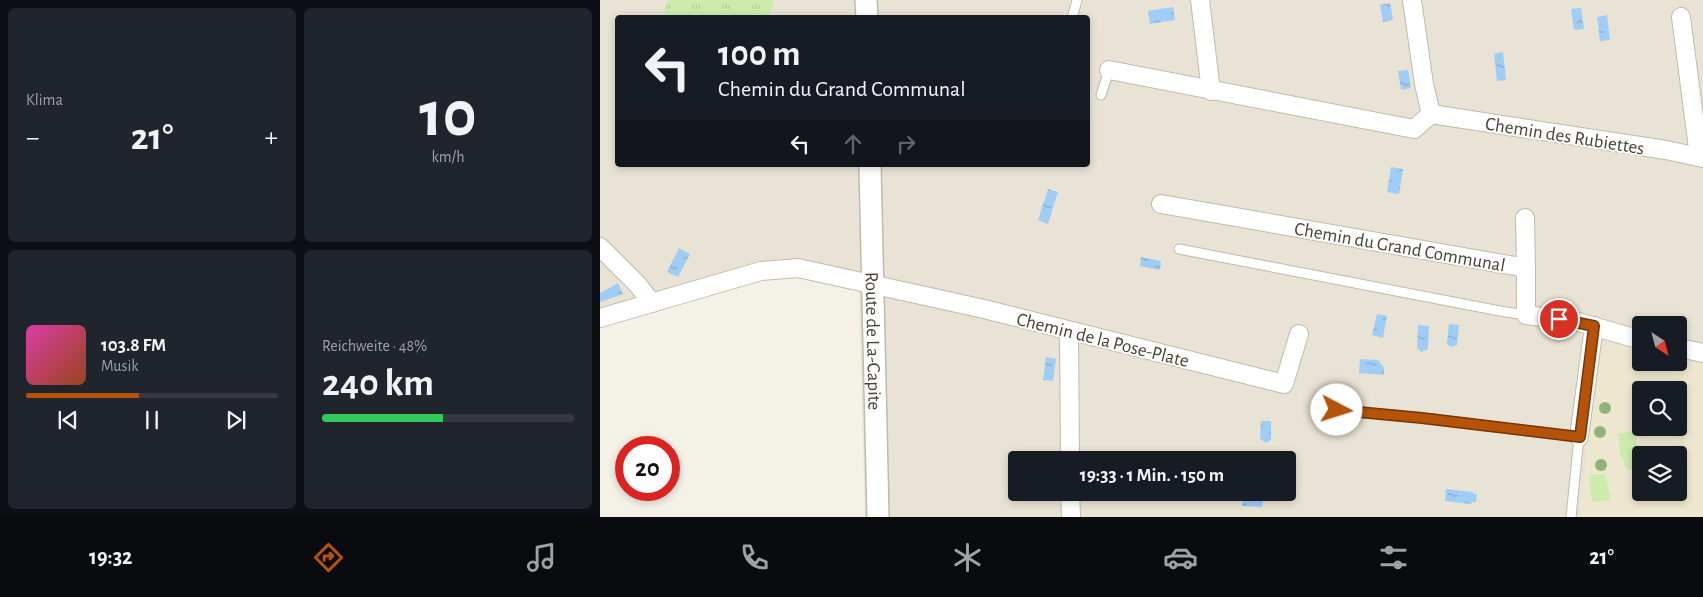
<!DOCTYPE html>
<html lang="de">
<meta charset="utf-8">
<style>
body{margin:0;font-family:"Alegreya Sans",sans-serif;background:#20242c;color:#f1f3f6;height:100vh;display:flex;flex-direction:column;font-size:19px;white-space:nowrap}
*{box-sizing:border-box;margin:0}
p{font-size:16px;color:#9ea1a6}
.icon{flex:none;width:28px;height:28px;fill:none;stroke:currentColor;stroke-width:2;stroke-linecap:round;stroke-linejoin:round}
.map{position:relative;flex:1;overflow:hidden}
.sheet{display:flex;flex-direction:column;gap:8px;padding:8px;background:#0d0f14;width:600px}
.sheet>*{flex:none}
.hud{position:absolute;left:15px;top:15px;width:475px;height:152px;border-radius:5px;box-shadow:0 2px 8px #0003;background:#171b24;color:#f1f3f6;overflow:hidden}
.needle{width:32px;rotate:144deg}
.fabs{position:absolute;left:1032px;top:316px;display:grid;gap:10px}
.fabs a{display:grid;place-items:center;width:55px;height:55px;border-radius:5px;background:#171b24;box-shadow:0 2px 8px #0003;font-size:25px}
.speed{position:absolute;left:15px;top:436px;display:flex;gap:10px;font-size:25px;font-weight:700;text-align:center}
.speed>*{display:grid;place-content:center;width:65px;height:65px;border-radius:50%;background:#171b24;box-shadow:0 2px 8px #0003;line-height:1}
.speed .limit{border:8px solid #d22;background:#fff;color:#111}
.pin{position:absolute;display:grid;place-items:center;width:42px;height:42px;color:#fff;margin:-21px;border:2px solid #fff;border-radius:50%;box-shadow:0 1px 5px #0007}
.me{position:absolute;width:55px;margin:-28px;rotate:95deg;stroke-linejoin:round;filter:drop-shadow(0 0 4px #0008)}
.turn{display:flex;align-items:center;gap:18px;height:105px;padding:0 20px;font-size:22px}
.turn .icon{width:65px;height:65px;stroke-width:2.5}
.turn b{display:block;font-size:35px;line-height:42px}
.lanes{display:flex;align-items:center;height:48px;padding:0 20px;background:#0003;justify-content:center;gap:25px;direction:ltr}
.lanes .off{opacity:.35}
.big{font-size:38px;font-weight:700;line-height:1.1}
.sheet .widget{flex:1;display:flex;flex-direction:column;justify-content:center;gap:8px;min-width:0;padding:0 18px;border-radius:8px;background:#20242c}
.sheet .dial{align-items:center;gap:0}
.dial b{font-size:65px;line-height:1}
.song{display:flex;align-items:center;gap:15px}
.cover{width:60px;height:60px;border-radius:8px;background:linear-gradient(135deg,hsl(320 70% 55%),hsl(20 70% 35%))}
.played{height:5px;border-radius:2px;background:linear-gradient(90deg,#b45309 45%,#363941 45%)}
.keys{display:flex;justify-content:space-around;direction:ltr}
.heat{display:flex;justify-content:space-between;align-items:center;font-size:28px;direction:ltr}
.charge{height:8px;border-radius:4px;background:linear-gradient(90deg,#34c759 48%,#363941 0)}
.sheet .tiles{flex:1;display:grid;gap:8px;grid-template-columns:repeat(2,1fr)}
.trip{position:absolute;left:408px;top:451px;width:288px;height:50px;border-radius:5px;background:#171b24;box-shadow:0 2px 8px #0003;font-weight:700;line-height:50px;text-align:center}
.menu{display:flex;height:80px;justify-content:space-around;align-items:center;background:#090b0e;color:#9ea1a6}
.menu .icon{width:35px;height:35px}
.menu .selected{color:#b45309}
.menu b{font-size:22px;color:#f1f3f6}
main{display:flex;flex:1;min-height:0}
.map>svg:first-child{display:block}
</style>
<main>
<section class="sheet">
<div class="tiles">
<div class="widget"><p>Klima</p>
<div class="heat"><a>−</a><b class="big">21°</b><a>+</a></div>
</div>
<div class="widget dial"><b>10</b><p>km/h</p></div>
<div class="widget">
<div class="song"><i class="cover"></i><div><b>103.8 FM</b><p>Musik</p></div></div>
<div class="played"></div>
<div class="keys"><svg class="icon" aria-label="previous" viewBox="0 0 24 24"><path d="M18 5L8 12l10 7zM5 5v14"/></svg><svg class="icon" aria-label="pause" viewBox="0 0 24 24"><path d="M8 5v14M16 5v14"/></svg><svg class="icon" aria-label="next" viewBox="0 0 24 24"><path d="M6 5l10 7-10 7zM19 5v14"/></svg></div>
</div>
<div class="widget"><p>Reichweite · 48%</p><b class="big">240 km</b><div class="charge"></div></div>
</div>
</section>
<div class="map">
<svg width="1103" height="517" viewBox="0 0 1103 517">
<defs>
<pattern id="grass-tufts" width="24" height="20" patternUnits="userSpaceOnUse" patternTransform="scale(1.25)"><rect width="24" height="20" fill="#ccebad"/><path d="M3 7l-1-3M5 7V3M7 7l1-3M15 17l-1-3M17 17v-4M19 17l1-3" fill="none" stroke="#b1cb95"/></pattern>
<pattern id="water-ripples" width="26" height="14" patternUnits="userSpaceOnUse" patternTransform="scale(1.25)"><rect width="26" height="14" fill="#9fcdf5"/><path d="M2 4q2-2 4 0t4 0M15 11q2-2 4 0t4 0" fill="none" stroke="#84a8c7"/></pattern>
</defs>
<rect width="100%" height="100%" fill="#f4f1e7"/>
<path fill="#e9e3d5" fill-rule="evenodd" d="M0,0H1103V517H265L259,289L206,275L163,279L0,324ZM18,18H488V165H18ZM1041,325H1079V362H1041ZM1041,390H1079V428H1041ZM1041,455H1079V492H1041ZM416,460H686V492H416Z"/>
<path fill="#eee7d0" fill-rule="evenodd" d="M1009,343L1041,349V362H1079V356L1103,360V517H980L996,359L1000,349ZM1041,390H1079V428H1041ZM1041,455H1079V492H1041Z"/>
<path fill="url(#grass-tufts)" d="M68,0H174L169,17H63Z"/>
<g fill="#ccebad">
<path d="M1035,431L1040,468L1027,470L1020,452L1018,434Z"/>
<path d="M1005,474L1011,500L992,502L989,475Z"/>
</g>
<g fill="url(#water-ripples)">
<path d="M790,3L793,20L783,22L780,5Z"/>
<path d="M573,7L575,20L550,24L548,11Z"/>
<path d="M981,8L984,29L974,30L971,9Z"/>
<path d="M1007,15L1010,40L1000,41L997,17Z"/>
<path d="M903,52L906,80L897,81L894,54Z"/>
<path d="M808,70L811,88L801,90L798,71Z"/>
<path d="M791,167L803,169L799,194L787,192Z"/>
<path d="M448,189L458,192L448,224L438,220Z"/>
<path d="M79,248L90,254L78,277L67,272Z"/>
<path d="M541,257L561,261L560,270L540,266Z"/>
<path d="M18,283L23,294L0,302V293Z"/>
<path d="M777,314L787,316L783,338L772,335Z"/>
<path d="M849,324L859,325L857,345L851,347L847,344Z"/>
<path d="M818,325L829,326L828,349L822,352L817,348Z"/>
<path d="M446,357L456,359L453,381L443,380Z"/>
<path d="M760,359L778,360L784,368V375L759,373Z"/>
<path d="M661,421H671V440L666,443L660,439Z"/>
<path d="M846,489L873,492V494H877L876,502H872L871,504L845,501Z"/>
<path d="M643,497L663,498L662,507L642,506Z"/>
</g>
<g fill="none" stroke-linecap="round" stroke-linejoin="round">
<defs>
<g id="service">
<path d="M472,18L477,0"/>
<path d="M501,95L509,70"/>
<path d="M579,249L900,311L926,315"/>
<path d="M720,408L822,418L979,437L971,517"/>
</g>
<g id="minor">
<path d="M600,0L611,91"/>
<path d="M812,0L824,84L831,114"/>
<path d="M1081,17L1099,156"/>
<path d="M509,70L814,129L831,114L1066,150L1103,158"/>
<path d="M561,204L926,268V315L975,321L1041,340"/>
<path d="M925,218L926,268"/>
<path d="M0,247L38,285L52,303"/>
<path d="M0,318L161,271L198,268L384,309L684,384L699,334"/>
<path d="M469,331L470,460"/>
<path d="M1079,348L1103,353"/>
<path d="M979,437L994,326"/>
<path d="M470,492L471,517"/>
</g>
<g id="tertiary">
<path d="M266,0L267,18"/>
<path id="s1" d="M270,165L278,517"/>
</g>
</defs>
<use href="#service" stroke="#c1baa9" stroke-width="11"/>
<use href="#minor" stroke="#c1baa9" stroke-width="20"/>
<use href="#tertiary" stroke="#c1baa9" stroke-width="24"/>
<use href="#service" stroke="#fff" stroke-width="9"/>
<use href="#minor" stroke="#fff" stroke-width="18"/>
<use href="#tertiary" stroke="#fff" stroke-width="21"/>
</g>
<g fill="#92b27c">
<circle cx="1005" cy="408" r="6"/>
<circle cx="1000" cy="432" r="6"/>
<circle cx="1001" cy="465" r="6"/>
</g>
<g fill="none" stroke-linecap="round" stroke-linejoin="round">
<defs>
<path id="route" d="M737,410L822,418L980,437L994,326L959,319"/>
</defs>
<use href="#route" stroke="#753606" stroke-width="12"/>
<use href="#route" stroke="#b45309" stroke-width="9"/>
</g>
<g text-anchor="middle" stroke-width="4" stroke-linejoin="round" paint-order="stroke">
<g font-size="19" fill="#484235" stroke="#fff">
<text transform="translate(965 135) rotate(9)" y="7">Chemin des Rubiettes</text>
<text transform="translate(800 246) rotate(10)" y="7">Chemin du Grand Communal</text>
<text transform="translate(503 339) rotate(14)" y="7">Chemin de la Pose-Plate</text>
<text dy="7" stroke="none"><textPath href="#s1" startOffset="176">Route de La-Capite</textPath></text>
</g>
</g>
</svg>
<div class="fabs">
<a><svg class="needle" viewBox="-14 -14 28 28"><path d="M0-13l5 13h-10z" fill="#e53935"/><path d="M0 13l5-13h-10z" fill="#9ea1a6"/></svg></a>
<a><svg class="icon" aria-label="search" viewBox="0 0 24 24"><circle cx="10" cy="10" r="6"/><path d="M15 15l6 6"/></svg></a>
<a><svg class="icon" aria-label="layers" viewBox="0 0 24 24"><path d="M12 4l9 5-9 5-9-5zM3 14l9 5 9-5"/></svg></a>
</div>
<div class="speed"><div class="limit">20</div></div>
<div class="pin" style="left:959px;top:319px;background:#d93025"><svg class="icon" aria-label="arrive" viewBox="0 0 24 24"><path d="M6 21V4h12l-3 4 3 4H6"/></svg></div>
<svg class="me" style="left:737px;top:410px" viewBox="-20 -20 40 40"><circle r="19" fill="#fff"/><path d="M0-13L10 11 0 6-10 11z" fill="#b45309"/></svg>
<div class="trip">19:33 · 1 Min. · 150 m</div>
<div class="hud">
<div class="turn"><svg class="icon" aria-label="left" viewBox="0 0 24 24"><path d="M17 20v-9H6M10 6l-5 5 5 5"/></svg><div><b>100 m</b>Chemin du Grand Communal</div></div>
<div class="lanes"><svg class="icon" aria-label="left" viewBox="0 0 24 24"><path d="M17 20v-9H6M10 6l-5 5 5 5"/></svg><svg class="icon off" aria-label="ahead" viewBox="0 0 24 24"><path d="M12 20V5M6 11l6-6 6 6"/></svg><svg class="icon off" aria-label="right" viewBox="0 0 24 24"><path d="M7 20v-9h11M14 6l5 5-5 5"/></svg></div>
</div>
</div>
</main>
<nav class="menu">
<b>19:32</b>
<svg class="icon selected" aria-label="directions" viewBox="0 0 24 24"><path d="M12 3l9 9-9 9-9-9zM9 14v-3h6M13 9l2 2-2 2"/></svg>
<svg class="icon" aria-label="music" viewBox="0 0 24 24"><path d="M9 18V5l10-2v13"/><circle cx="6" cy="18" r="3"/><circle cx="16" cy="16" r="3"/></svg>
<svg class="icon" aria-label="phone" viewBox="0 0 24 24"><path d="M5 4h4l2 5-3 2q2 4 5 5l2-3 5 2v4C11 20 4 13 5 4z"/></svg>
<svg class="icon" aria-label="climate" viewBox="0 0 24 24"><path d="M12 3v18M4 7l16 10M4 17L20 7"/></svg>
<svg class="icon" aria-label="car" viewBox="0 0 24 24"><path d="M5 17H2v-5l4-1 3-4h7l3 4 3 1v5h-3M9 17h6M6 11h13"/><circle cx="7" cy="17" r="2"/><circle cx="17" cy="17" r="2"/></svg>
<svg class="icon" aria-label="filters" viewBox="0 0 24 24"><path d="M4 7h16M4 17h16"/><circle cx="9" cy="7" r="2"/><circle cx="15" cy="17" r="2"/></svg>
<b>21°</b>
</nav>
